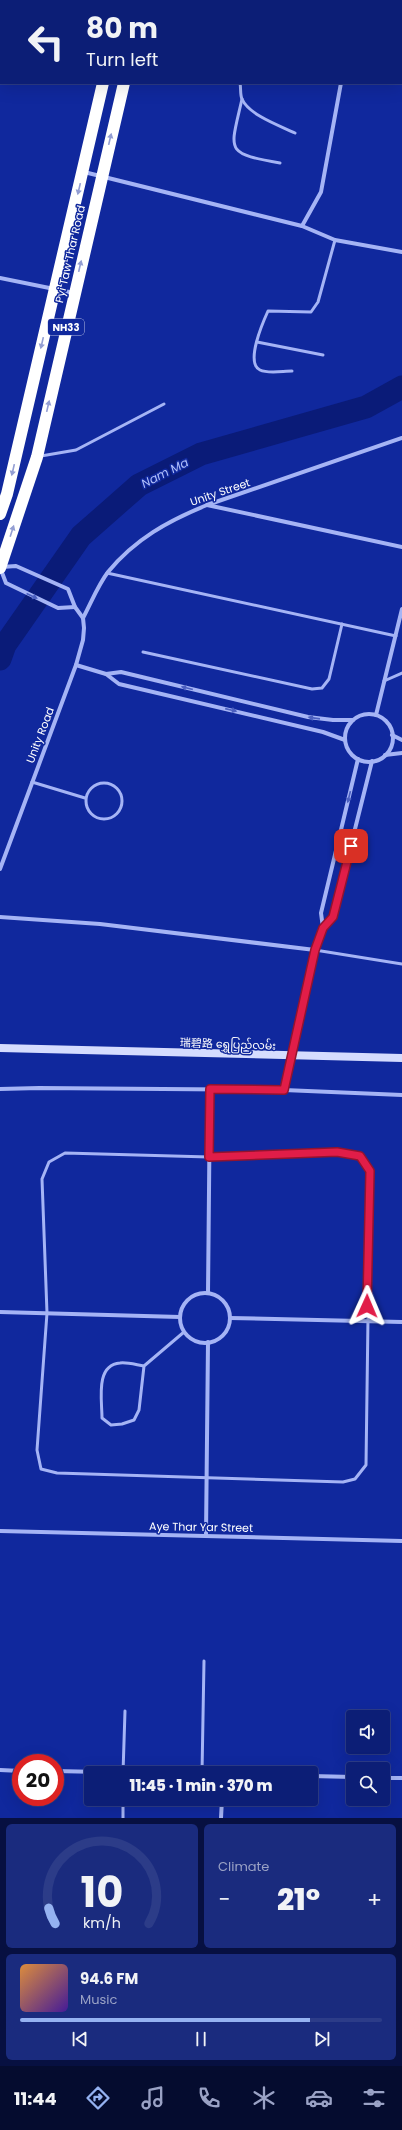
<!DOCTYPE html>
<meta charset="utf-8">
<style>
body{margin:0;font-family:Poppins,"Noto Sans SC","Noto Sans Myanmar",sans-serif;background:#1a2b7e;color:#f1f3f6;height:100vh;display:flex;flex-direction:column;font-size:15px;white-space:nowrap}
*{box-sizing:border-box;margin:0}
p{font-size:13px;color:#9aa2c5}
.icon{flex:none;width:22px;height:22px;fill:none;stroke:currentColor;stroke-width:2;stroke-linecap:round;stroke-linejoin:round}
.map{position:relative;height:1818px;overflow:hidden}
.side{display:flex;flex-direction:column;gap:6px;padding:6px;background:#071041;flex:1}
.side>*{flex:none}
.hud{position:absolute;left:0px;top:0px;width:402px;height:84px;box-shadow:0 4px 16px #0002,0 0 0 1px #2c3c88;background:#0c1e76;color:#f1f3f6;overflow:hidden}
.controls{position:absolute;left:346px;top:1710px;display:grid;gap:8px}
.controls a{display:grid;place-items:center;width:44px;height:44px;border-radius:4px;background:#0c1e76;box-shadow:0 4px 16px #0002,0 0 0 1px #2c3c88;font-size:20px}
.speed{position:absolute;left:12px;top:1754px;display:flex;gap:8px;font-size:20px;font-weight:700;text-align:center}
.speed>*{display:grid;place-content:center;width:52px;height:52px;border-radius:50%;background:#0c1e76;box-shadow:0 4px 16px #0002,0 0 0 1px #2c3c88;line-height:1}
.speed .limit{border:6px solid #d22;background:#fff;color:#111}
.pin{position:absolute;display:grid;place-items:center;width:34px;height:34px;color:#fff;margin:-17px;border-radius:8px;box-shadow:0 2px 6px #0006}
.me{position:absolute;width:44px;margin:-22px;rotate:1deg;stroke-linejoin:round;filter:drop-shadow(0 0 3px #0008)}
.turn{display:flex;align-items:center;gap:14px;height:84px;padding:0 20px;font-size:18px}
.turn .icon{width:52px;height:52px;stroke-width:2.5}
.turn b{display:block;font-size:28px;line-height:34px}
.big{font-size:30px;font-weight:800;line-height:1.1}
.side .widget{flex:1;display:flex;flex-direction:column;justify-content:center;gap:6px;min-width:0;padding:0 14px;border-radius:6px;background:#1a2b7e}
.side .dial{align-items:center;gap:0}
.dial svg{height:104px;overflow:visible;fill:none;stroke:#2c3c88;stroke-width:7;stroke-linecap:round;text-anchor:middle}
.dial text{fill:#f1f3f6;stroke:none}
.song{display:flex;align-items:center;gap:12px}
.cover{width:48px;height:48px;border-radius:6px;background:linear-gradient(135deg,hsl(30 70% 55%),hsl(260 70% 35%))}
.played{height:4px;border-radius:2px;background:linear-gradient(90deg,#95b2f1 80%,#2c3c88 80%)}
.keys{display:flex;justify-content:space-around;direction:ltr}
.heat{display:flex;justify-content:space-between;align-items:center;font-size:22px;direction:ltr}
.side .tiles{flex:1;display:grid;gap:6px;grid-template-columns:1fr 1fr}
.widget:last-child{grid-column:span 2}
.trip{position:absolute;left:84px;top:1766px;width:234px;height:40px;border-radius:4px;background:#0c1e76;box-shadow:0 4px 16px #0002,0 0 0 1px #2c3c88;font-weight:800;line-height:40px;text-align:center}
.tabs{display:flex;height:64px;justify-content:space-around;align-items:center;background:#050c2f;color:#9aa2c5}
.tabs .icon{width:28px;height:28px}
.tabs .current{color:#95b2f1}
.tabs b{font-size:18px;color:#f1f3f6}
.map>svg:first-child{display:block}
</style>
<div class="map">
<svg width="402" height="1818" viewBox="0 0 402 1818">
<rect width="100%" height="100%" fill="#10289d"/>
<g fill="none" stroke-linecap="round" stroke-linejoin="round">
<path stroke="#0a1b78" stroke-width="23" d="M0,659L5,645L81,536L139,485L201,454L366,407L402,387"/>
<g stroke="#a5b4f5" stroke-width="3">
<path d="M18,1L19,0"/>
<path d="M340,1L341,0"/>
<path d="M0,54H1"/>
<path d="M0,80L1,76"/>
<path d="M240,83C241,88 240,95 242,99C249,115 280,126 295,133"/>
<path d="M242,99C230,152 224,153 280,163"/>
<path d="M257,342L323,355"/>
<path d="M292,371C283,371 268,374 260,370C245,363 263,322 268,311L311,312L318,302L335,240"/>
<path d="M41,456L76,450L164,404"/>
<path d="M107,573L396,636"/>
<path d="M143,652L312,689L322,688L329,679L342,624"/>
<path d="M384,681L402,673"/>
<path d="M32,782L85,798"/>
<circle cx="104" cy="801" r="18"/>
<path d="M315,950L402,964"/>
<path d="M337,1152L360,1156L370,1171L366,1465L355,1479L343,1482L57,1473L41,1469L37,1450L47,1313L42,1179L49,1162L65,1153L209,1157Z"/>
<path d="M144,1366C137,1365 127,1362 120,1363C95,1365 102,1400 102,1418L111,1425L122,1424L134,1420L139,1410L144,1366L184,1332"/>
<path d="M123,1773L125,1711"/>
<path d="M202,1773L204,1661"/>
<path d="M123,1799V1818"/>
</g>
<g stroke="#a5b4f5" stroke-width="4">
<path d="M196,0L200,1"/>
<path d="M401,49H402"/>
<path d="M84,172L302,226L335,240L402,252"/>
<path d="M302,226L321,192L341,83"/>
<path d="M0,278L74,293"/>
<path d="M207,505L402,547"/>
<path d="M1,570L6,583L58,608L75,607"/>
<path d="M83,618C91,603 98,585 108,572C135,539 168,521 207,505L402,438"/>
<path d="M76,665L106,674"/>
<circle cx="369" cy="738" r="24"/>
<path d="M376,715L402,609"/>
<path d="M392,735L402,740"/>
<path d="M345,740L323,732L119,684L106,674L121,672L308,717L333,720H353"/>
<path d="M385,755L402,753"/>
<path d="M358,759L321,913L323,928L333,917L372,761"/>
<path d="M0,869L76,665L83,640L84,628L83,618L75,607L68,589L16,566L2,567"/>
<path d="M0,917L100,924L315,950"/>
<path d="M0,1089L39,1088L284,1090L402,1095"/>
<path d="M284,1090L315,950L323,928"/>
<path d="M208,1293L210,1089"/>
<circle cx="205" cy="1318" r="25"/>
<path d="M0,1312L180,1317"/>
<path d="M230,1318L402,1322"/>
<path d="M0,1531L402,1541"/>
<path d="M206,1536L208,1342"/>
<path d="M0,1770L21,1771"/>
<path d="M55,1771L146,1773"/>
<path d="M311,1776L353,1777"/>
<path d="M383,1778H402"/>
<path d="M221,1818L222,1799"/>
</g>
<path stroke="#d5dcfe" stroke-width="8" d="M0,1048L402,1058"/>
<g stroke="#fff" stroke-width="12">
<path d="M122,1L123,0"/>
<path d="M143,1V0"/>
<path d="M0,514L7,494L103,83"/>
<path d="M0,568L37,457L124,83"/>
</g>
</g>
<defs><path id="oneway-solid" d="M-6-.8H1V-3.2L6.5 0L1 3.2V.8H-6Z"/></defs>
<g fill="#939ed3">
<use href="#oneway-solid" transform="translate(110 139) rotate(-77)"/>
<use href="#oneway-solid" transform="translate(79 189) rotate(103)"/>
<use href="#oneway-solid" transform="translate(80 266) rotate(-77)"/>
<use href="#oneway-solid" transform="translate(42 343) rotate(103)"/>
<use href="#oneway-solid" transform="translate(48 406) rotate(-77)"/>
<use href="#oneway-solid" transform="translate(13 470) rotate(103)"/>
<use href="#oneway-solid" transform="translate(12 531) rotate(-72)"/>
</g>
<g fill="#4c60c0">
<use href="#oneway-solid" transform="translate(32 596) rotate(25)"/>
<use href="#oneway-solid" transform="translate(187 688) rotate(-166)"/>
<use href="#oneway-solid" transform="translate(231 710) rotate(13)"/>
<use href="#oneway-solid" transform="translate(314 718) rotate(-172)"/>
<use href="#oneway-solid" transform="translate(349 797) rotate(104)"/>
</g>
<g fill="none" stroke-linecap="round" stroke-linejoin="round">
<defs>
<path id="route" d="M351,846L333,917L323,928L315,950L284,1090L210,1089L209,1157L337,1152L360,1156L370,1171L367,1306"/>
</defs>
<use href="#route" stroke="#92132f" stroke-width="10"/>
<use href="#route" stroke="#e11d48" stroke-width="7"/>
</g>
<g text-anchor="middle" stroke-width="3" stroke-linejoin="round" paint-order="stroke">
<rect fill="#10289d" stroke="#b7bee2" stroke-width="1" x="48" y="319" width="36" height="16" rx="3"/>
<g font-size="10" font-weight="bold" fill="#fff">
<text x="66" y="331">NH33</text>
</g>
<g font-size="11" fill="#fff" stroke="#10289d">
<text transform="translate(70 254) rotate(-77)" y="4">Pyi Taw Thar Road</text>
<text transform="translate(220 492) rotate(-19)" y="4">Unity Street</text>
<text transform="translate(40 735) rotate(-69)" y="4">Unity Road</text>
<text transform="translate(228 1044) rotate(2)" y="4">瑞碧路 ရွှေပြည်လမ်း</text>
<text transform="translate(201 1527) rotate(1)" y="4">Aye Thar Yar Street</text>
</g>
<g font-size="12" font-style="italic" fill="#b2c0fb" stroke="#10289d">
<text transform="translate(165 473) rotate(-27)" y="4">Nam Ma</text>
</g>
</g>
</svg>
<div class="controls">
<a><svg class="icon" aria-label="sound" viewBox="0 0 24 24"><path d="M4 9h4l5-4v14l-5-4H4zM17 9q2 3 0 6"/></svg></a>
<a><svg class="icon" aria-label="search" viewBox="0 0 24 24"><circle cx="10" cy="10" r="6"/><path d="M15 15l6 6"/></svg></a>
</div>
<div class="speed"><div class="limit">20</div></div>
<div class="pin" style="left:351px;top:846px;background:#d93025"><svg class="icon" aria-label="arrive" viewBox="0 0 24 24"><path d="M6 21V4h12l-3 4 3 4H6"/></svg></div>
<svg class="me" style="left:367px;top:1306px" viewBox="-20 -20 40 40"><path d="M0-17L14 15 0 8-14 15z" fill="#e11d48" stroke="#fff" stroke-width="4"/></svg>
<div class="trip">11:45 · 1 min · 370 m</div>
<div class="hud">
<div class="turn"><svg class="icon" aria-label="left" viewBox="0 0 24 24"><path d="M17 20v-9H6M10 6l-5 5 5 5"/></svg><div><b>80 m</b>Turn left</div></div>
</div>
</div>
<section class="side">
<div class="tiles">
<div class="widget dial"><svg viewBox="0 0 100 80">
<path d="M14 69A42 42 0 1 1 86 69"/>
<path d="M14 69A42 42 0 0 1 9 57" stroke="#95b2f1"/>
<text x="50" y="56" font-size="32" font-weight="700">10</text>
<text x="50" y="72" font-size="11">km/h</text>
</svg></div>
<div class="widget"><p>Climate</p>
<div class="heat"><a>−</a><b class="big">21°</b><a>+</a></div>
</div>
<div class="widget">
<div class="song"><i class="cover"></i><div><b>94.6 FM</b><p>Music</p></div></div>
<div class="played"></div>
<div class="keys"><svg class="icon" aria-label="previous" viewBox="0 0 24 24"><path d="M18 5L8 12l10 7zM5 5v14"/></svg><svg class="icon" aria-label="pause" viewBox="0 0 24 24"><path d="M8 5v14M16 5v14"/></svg><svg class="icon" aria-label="next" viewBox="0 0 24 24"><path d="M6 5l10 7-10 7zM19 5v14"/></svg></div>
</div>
</div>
</section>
<nav class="tabs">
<b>11:44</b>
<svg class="icon current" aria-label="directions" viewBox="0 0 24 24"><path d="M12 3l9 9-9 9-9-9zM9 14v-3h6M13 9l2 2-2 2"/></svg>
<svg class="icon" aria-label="music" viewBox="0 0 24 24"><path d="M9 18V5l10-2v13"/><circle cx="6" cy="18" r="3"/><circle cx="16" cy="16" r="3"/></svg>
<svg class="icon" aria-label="phone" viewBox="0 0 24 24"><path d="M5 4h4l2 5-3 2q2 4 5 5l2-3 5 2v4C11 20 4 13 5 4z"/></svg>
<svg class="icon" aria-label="climate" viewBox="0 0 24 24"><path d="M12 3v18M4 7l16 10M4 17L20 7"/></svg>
<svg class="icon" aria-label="car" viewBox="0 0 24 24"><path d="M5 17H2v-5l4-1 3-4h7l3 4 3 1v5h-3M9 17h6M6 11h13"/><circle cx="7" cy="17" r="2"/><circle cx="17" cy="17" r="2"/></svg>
<svg class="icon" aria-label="filters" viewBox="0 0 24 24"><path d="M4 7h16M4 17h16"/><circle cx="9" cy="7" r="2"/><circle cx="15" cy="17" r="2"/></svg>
</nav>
